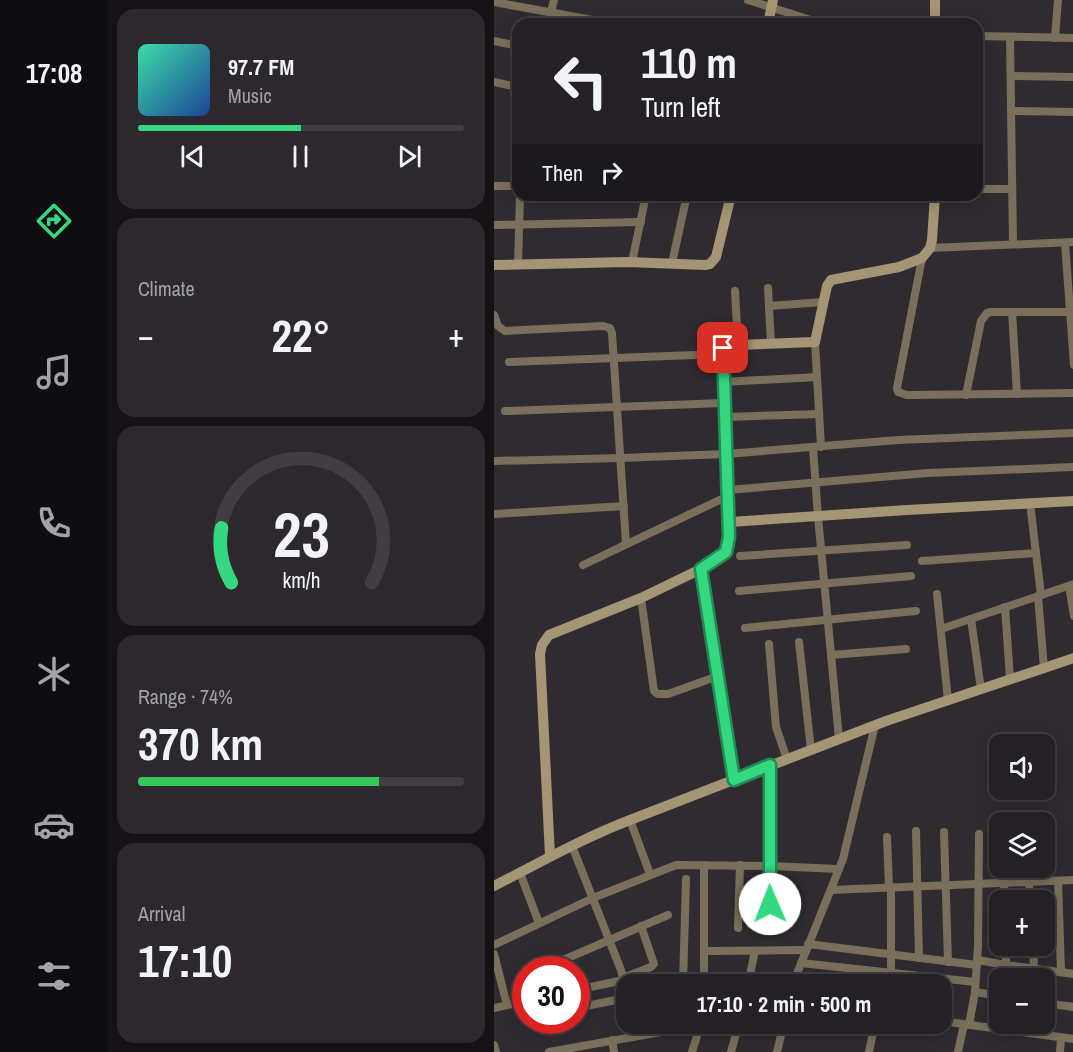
<!DOCTYPE html>
<meta charset="utf-8">
<style>
body{margin:0;font-family:"Archivo Narrow",sans-serif;background:#2c282d;color:#f1f3f6;height:100vh;display:flex;flex-direction:column;font-size:22px;white-space:nowrap}
*{box-sizing:border-box;margin:0}
p{font-size:20px;color:#a3a3a7}
.icon{flex:none;width:33px;height:33px;fill:none;stroke:currentColor;stroke-width:2;stroke-linecap:round;stroke-linejoin:round}
.map{position:relative;flex:1;overflow:hidden}
.details{display:flex;flex-direction:column;gap:9px;padding:9px;background:#141214;width:386px}
.details>*{flex:none}
.hud{position:absolute;left:18px;top:18px;width:471px;height:183px;border-radius:18px;box-shadow:0 3px 15px #0003,0 0 0 2px #413e42;background:#242025;color:#f1f3f6;overflow:hidden}
.controls{position:absolute;left:495px;top:734px;display:grid;gap:12px}
.controls a{display:grid;place-items:center;width:66px;height:66px;border-radius:12px;background:#242025;box-shadow:0 3px 15px #0003,0 0 0 2px #413e42;font-size:30px}
.speed{position:absolute;left:18px;top:956px;display:flex;gap:12px;font-size:30px;font-weight:700;text-align:center}
.speed>*{display:grid;place-content:center;width:78px;height:78px;border-radius:50%;background:#242025;box-shadow:0 3px 15px #0003,0 0 0 2px #413e42;line-height:1}
.speed .limit{border:9px solid #d22;background:#fff;color:#111}
.pin{position:absolute;display:grid;place-items:center;width:51px;height:51px;color:#fff;margin:-26px;border-radius:12px;box-shadow:0 3px 9px #0006}
.me{position:absolute;width:66px;margin:-33px;rotate:359deg;stroke-linejoin:round;filter:drop-shadow(0 0 4px #0008)}
.turn{display:flex;align-items:center;gap:21px;height:126px;padding:0 30px;font-size:27px}
.turn .icon{width:78px;height:78px;stroke-width:2.5}
.turn b{display:block;font-size:42px;line-height:51px}
.then{display:flex;align-items:center;height:57px;padding:0 30px;background:#0003;gap:12px;font-size:22px}
.big{font-size:45px;font-weight:800;line-height:1.1}
.details .card{flex:1;display:flex;flex-direction:column;justify-content:center;gap:9px;min-width:0;padding:0 21px;border-radius:18px;background:#2c282d}
.details .dial{align-items:center;gap:0}
.dial svg{height:156px;overflow:visible;fill:none;stroke:#413e42;stroke-width:7;stroke-linecap:round;text-anchor:middle}
.dial text{fill:#f1f3f6;stroke:none}
.song{display:flex;align-items:center;gap:18px}
.cover{width:72px;height:72px;border-radius:9px;background:linear-gradient(135deg,hsl(160 70% 55%),hsl(220 70% 35%))}
.played{height:6px;border-radius:3px;background:linear-gradient(90deg,#33d881 50%,#413e42 50%)}
.keys{display:flex;justify-content:space-around;direction:ltr}
.heat{display:flex;justify-content:space-between;align-items:center;font-size:33px;direction:ltr}
.charge{height:9px;border-radius:4px;background:linear-gradient(90deg,#34c759 74%,#413e42 0)}
.trip{position:absolute;left:122px;top:974px;width:336px;height:60px;border-radius:18px;background:#242025;box-shadow:0 3px 15px #0003,0 0 0 2px #413e42;font-weight:800;line-height:60px;text-align:center}
main{display:flex;flex:1;min-height:0}
.tabs{display:flex;flex-direction:column;width:108px;justify-content:space-around;align-items:center;background:#0e0d0f;color:#a3a3a7}
.tabs .icon{width:42px;height:42px}
.tabs .on{color:#33d881}
.tabs b{font-size:27px;color:#f1f3f6}
.map>svg:first-child{display:block}
</style>
<main>
<nav class="tabs">
<b>17:08</b>
<svg class="icon on" aria-label="directions" viewBox="0 0 24 24"><path d="M12 3l9 9-9 9-9-9zM9 14v-3h6M13 9l2 2-2 2"/></svg>
<svg class="icon" aria-label="music" viewBox="0 0 24 24"><path d="M9 18V5l10-2v13"/><circle cx="6" cy="18" r="3"/><circle cx="16" cy="16" r="3"/></svg>
<svg class="icon" aria-label="phone" viewBox="0 0 24 24"><path d="M5 4h4l2 5-3 2q2 4 5 5l2-3 5 2v4C11 20 4 13 5 4z"/></svg>
<svg class="icon" aria-label="climate" viewBox="0 0 24 24"><path d="M12 3v18M4 7l16 10M4 17L20 7"/></svg>
<svg class="icon" aria-label="car" viewBox="0 0 24 24"><path d="M5 17H2v-5l4-1 3-4h7l3 4 3 1v5h-3M9 17h6M6 11h13"/><circle cx="7" cy="17" r="2"/><circle cx="17" cy="17" r="2"/></svg>
<svg class="icon" aria-label="filters" viewBox="0 0 24 24"><path d="M4 7h16M4 17h16"/><circle cx="9" cy="7" r="2"/><circle cx="15" cy="17" r="2"/></svg>
</nav>
<section class="details">
<div class="card">
<div class="song"><i class="cover"></i><div><b>97.7 FM</b><p>Music</p></div></div>
<div class="played"></div>
<div class="keys"><svg class="icon" aria-label="previous" viewBox="0 0 24 24"><path d="M18 5L8 12l10 7zM5 5v14"/></svg><svg class="icon" aria-label="pause" viewBox="0 0 24 24"><path d="M8 5v14M16 5v14"/></svg><svg class="icon" aria-label="next" viewBox="0 0 24 24"><path d="M6 5l10 7-10 7zM19 5v14"/></svg></div>
</div>
<div class="card"><p>Climate</p>
<div class="heat"><a>−</a><b class="big">22°</b><a>+</a></div>
</div>
<div class="card dial"><svg viewBox="0 0 100 80">
<path d="M14 69A42 42 0 1 1 86 69"/>
<path d="M14 69A42 42 0 0 1 9 41" stroke="#33d881"/>
<text x="50" y="56" font-size="32" font-weight="700">23</text>
<text x="50" y="72" font-size="11">km/h</text>
</svg></div>
<div class="card"><p>Range · 74%</p><b class="big">370 km</b><div class="charge"></div></div>
<div class="card"><p>Arrival</p><b class="big">17:10</b></div>
</section>
<div class="map">
<svg width="580" height="1052" viewBox="0 0 580 1052">
<rect width="100%" height="100%" fill="#302b31"/>
<g fill="none" stroke-linecap="round" stroke-linejoin="round">
<g stroke="#796f5b" stroke-width="8">
<path d="M254,0L329,24"/>
<path d="M0,2L120,24"/>
<path d="M57,12L60,0"/>
<path d="M57,24L60,13"/>
<path d="M483,36L580,38"/>
<path d="M516,37L519,244"/>
<path d="M561,38L564,0"/>
<path d="M0,41L24,46"/>
<path d="M517,76L580,77"/>
<path d="M0,82L24,87"/>
<path d="M517,111L580,112"/>
<path d="M0,186H24"/>
<path d="M483,189H517"/>
<path d="M0,225L147,222"/>
<path d="M571,243L580,365"/>
<path d="M436,248L580,242"/>
<path d="M428,258L403,388L404,392L413,395L580,393"/>
<path d="M138,262L152,195"/>
<path d="M178,263L193,195"/>
<path d="M24,265L26,195"/>
<path d="M274,288L277,344"/>
<path d="M241,291L244,345"/>
<path d="M275,306L329,302"/>
<path d="M518,312L523,394"/>
<path d="M0,315L4,326L11,331L109,326L116,328L118,333L132,544"/>
<path d="M321,342L327,447"/>
<path d="M15,362L228,354"/>
<path d="M229,382L323,377"/>
<path d="M472,395L487,321L493,313L497,312H580"/>
<path d="M11,411L230,403"/>
<path d="M231,417L325,414"/>
<path d="M319,448L324,517L345,739"/>
<path d="M0,461L127,458L232,454L404,440L580,433"/>
<path d="M234,490L434,473L580,467"/>
<path d="M536,503L547,595"/>
<path d="M0,514L130,506"/>
<path d="M246,556L413,545"/>
<path d="M428,561L542,553"/>
<path d="M89,565L234,496"/>
<path d="M207,569L240,780"/>
<path d="M575,586L580,616"/>
<path d="M245,591L417,576"/>
<path d="M443,594L454,700"/>
<path d="M544,596L550,668"/>
<path d="M147,598L160,691L164,694H174L224,676"/>
<path d="M511,607L516,679"/>
<path d="M477,619L487,689"/>
<path d="M251,628L422,611"/>
<path d="M447,629L580,584"/>
<path d="M305,642L317,750"/>
<path d="M275,644L282,727L293,759"/>
<path d="M337,655L412,649"/>
<path d="M276,765L277,923"/>
<path d="M136,820L156,874"/>
<path d="M422,831L425,958"/>
<path d="M450,832L454,962"/>
<path d="M485,834L484,946L481,992L506,996"/>
<path d="M393,837L395,888"/>
<path d="M78,846L127,970L132,991"/>
<path d="M534,867L536,900"/>
<path d="M26,873L45,923"/>
<path d="M564,881L567,972"/>
<path d="M510,883V900"/>
<path d="M337,890L580,880"/>
<path d="M244,928L246,865"/>
<path d="M314,944L483,965"/>
<path d="M0,945L99,898L182,865L276,866L345,869"/>
<path d="M512,945V965"/>
<path d="M539,945L540,969"/>
<path d="M210,951L312,950"/>
<path d="M0,954L13,1005"/>
<path d="M72,959L75,969"/>
<path d="M484,960L512,965L580,974"/>
<path d="M307,963L481,982"/>
<path d="M48,969L174,915"/>
<path d="M397,973V887"/>
<path d="M129,978L157,967L160,964L147,926"/>
<path d="M189,984L192,879"/>
<path d="M210,984V865"/>
<path d="M254,984L261,951"/>
<path d="M299,984L302,976L349,859L381,725"/>
<path d="M389,984L391,973"/>
<path d="M82,990L130,980"/>
<path d="M550,1003L580,1007"/>
<path d="M0,1008L32,1001"/>
<path d="M82,1008L132,998"/>
<path d="M447,1021L580,1039"/>
<path d="M139,1023L142,1036"/>
<path d="M475,1025L481,992"/>
<path d="M118,1040L120,1052"/>
<path d="M0,1045L2,1052"/>
<path d="M55,1052L206,1025"/>
<path d="M198,1052L207,1023"/>
<path d="M237,1052L245,1023"/>
<path d="M283,1052L290,1023"/>
<path d="M375,1052L381,1023"/>
<path d="M464,1052L470,1024"/>
<path d="M566,1052L567,1038"/>
</g>
<g stroke="#a49574" stroke-width="10">
<path d="M441,0V24"/>
<path d="M274,24L279,0"/>
<path d="M0,265L134,262L211,265L216,264L222,257L237,195"/>
<path d="M236,522L413,510L580,501"/>
<path d="M56,856L46,654L48,645L55,635L147,598L207,569L232,552L234,546L236,527L229,348L244,345L321,342L333,286L337,280L405,267L428,258L436,248L438,240L441,195"/>
<path d="M0,886C45,863 89,838 136,820L392,721L580,658"/>
</g>
</g>
<g fill="none" stroke-linecap="round" stroke-linejoin="round">
<defs>
<path id="route" d="M229,348L235,537L232,552L207,569L240,780L276,765V904"/>
</defs>
<use href="#route" stroke="#218c54" stroke-width="15"/>
<use href="#route" stroke="#33d881" stroke-width="10"/>
</g>
</svg>
<div class="controls">
<a><svg class="icon" aria-label="sound" viewBox="0 0 24 24"><path d="M4 9h4l5-4v14l-5-4H4zM17 9q2 3 0 6"/></svg></a>
<a><svg class="icon" aria-label="layers" viewBox="0 0 24 24"><path d="M12 4l9 5-9 5-9-5zM3 14l9 5 9-5"/></svg></a>
<a>+</a>
<a>−</a>
</div>
<div class="speed"><div class="limit">30</div></div>
<div class="pin" style="left:229px;top:348px;background:#d93025"><svg class="icon" aria-label="arrive" viewBox="0 0 24 24"><path d="M6 21V4h12l-3 4 3 4H6"/></svg></div>
<svg class="me" style="left:276px;top:904px" viewBox="-20 -20 40 40"><circle r="19" fill="#fff"/><path d="M0-13L10 11 0 6-10 11z" fill="#33d881"/></svg>
<div class="trip">17:10 · 2 min · 500 m</div>
<div class="hud">
<div class="turn"><svg class="icon" aria-label="left" viewBox="0 0 24 24"><path d="M17 20v-9H6M10 6l-5 5 5 5"/></svg><div><b>110 m</b>Turn left</div></div>
<div class="then">Then<svg class="icon" aria-label="right" viewBox="0 0 24 24"><path d="M7 20v-9h11M14 6l5 5-5 5"/></svg></div>
</div>
</div>
</main>
